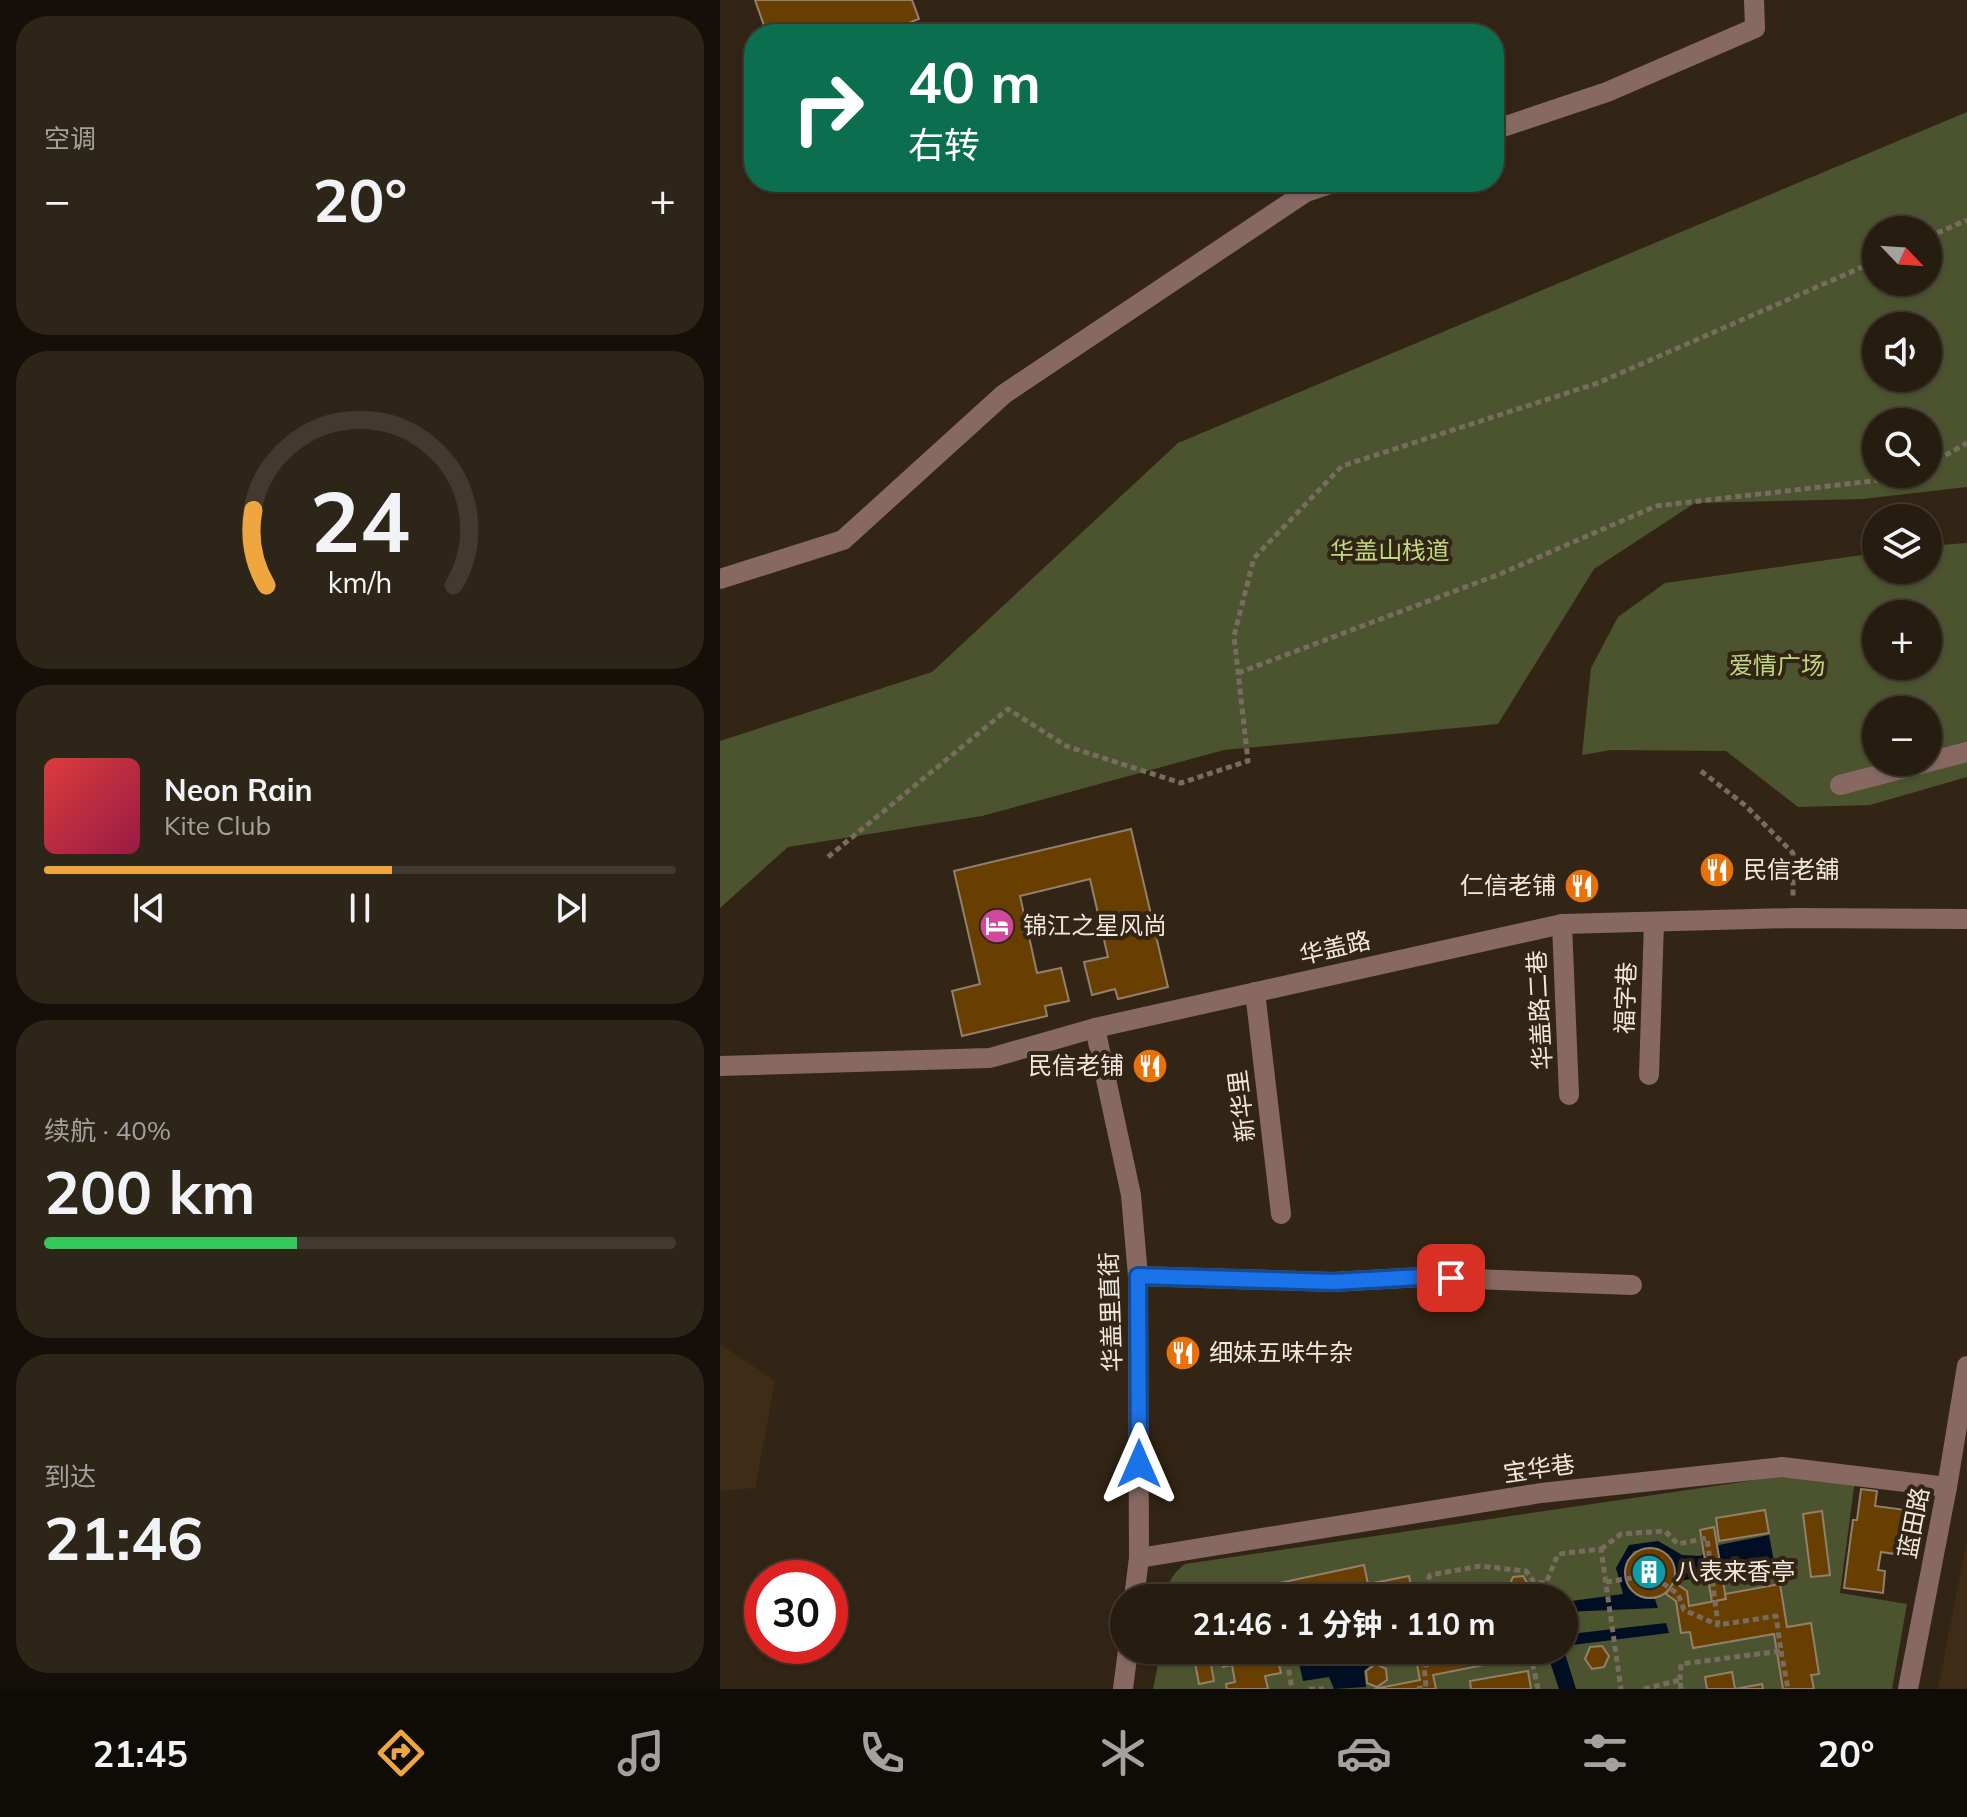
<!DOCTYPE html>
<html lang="zh">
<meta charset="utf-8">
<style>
body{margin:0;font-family:Mulish,"Noto Sans SC",sans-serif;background:#2e2519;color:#f1f3f6;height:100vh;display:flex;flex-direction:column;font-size:30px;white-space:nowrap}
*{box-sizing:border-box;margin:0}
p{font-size:26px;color:#a4a19f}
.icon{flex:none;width:44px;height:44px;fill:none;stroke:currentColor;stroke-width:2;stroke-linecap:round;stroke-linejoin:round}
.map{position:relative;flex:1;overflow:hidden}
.drawer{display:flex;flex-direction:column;gap:16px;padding:16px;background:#150f09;width:720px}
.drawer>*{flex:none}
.top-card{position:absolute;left:24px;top:24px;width:760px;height:168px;border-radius:32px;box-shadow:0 2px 6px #0004,0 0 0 2px #423a30;background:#0b6e4f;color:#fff;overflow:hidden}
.needle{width:52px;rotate:115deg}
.buttons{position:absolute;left:1142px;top:216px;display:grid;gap:16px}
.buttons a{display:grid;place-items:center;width:80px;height:80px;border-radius:50%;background:#261c10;box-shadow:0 2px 6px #0004,0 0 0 2px #423a30;font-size:40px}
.speed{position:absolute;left:24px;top:1560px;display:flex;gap:16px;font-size:40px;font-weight:700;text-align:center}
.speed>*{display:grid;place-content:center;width:104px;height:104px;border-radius:50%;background:#261c10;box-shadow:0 2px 6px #0004,0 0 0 2px #423a30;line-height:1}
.speed .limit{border:12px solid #d22;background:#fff;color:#111}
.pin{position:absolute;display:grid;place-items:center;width:68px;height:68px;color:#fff;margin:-34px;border-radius:16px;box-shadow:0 4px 12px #0006}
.me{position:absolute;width:88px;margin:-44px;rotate:0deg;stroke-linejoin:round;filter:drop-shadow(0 0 6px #0008)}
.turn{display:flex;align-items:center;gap:28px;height:168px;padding:0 32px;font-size:36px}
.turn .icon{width:104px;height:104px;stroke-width:2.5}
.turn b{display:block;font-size:56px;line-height:68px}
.big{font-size:60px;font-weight:700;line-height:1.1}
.drawer .card{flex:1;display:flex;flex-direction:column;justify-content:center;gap:12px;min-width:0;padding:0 28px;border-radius:32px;background:#2e2519}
.drawer .dial{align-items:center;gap:0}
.dial svg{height:208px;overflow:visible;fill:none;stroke:#423a30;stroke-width:7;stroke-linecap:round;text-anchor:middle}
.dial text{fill:#f1f3f6;stroke:none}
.song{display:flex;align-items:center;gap:24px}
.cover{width:96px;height:96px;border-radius:12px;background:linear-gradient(135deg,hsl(0 70% 55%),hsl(340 70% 35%))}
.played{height:8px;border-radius:4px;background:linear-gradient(90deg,#f0a63f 55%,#423a30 55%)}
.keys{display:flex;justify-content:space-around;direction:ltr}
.heat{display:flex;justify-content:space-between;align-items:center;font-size:44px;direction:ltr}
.charge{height:12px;border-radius:6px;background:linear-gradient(90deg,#34c759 40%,#423a30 0)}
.trip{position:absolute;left:390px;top:1584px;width:468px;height:80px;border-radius:40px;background:#261c10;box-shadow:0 2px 6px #0004,0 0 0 2px #423a30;font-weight:700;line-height:80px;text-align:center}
.dock{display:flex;height:128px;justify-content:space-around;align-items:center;background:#0f0b06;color:#a4a19f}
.dock .icon{width:56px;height:56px}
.dock .on{color:#f0a63f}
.dock b{font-size:36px;color:#f1f3f6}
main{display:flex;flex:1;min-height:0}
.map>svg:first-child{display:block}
</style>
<main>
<section class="drawer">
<div class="card"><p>空调</p>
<div class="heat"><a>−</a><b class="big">20°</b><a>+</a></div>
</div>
<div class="card dial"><svg viewBox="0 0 100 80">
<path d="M14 69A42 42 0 1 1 86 69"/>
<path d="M14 69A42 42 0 0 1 9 40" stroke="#f0a63f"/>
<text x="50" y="56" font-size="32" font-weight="700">24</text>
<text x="50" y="72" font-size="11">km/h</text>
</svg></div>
<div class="card">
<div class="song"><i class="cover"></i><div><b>Neon Rain</b><p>Kite Club</p></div></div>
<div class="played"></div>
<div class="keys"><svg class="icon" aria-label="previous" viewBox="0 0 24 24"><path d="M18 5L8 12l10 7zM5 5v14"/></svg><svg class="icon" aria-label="pause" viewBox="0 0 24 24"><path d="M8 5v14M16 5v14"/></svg><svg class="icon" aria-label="next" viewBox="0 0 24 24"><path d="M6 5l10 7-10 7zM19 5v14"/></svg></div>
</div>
<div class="card"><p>续航 · 40%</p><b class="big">200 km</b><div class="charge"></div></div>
<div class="card"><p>到达</p><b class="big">21:46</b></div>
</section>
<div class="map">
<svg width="1247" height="1689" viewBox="0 0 1247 1689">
<rect width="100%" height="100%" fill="#332515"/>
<g fill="#3e2c16">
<path d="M0,1344L55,1381L35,1488L0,1491Z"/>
<path d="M1247,1540V1689H1218Z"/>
</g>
<g fill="#4b542e" fill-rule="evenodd">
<path d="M1247,112V487L1142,499L975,503L874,569L778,724L504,750L262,816L68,847L0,908V741L212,672L458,443ZM1156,230H1208V282H1156ZM1156,326H1208V378H1156ZM1156,422H1208V474H1156Z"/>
<path d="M1247,543V777L1150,805L1078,807L1006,751L891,750L862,755L871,668L898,617L945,583L1156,553V570H1208V546ZM1156,614H1208V666H1156ZM1156,710H1208V762H1156Z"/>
<path d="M1056,1477L1135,1480L1120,1593L1187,1604L1172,1689H433L441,1650H844V1598H446C448,1582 452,1574 465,1564Z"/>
</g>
<g fill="#000e24">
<path d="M1049,1535L1056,1572L1021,1577L1006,1572L955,1582L951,1558L938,1548L914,1551L905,1565L908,1588L921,1598L935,1599L938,1608L844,1612V1602L903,1594L896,1568L909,1545L938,1541L962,1555L980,1556L999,1545Z"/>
<path d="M946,1623L949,1633L844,1646V1635L848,1638L859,1633Z"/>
<path d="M576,1650H688L682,1659L654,1662L644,1671L646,1687L614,1689L609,1677L583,1681Z"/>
<path d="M826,1650H844L856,1689H839Z"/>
</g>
<g fill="#683f00" stroke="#91806d" stroke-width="2">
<path d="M35,0H192L199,19L160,34H47Z"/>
<path d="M411,829L448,987L398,999L395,989L372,995L364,962L388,957L370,879L300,896L317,973L341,968L349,1001L325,1006L327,1016L242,1036L232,991L260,984L234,871Z"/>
<path d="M1141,1489L1157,1491L1155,1506L1193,1511L1188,1556L1161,1552L1158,1570L1165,1571L1163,1593L1124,1588L1133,1520H1137Z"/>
<path d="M1045,1510L1049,1533L999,1541L996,1518Z"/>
<path d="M1102,1511L1110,1575L1091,1577L1083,1514Z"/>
<path d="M994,1527L1006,1599L992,1602L980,1530Z"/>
<circle cx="930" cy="1573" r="25"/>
<path d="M644,1565L648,1584L689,1576L693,1595L676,1598H671L670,1593L646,1598H489Z"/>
<path d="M803,1576L808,1584L804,1593L795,1594L789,1586L793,1577Z"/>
<path d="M954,1582L967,1591L969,1606L1006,1599L1005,1594L1060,1584L1067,1627L1091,1623L1099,1674L1091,1675L1094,1689H1063L1054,1634L973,1648L970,1632L961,1633L956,1601L946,1594Z"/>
<path d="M882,1646L889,1656L884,1667L872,1669L865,1659L870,1647Z"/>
<path d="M499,1650H539L542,1664L558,1661L561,1673L545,1676L548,1689H507L506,1684L515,1682L512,1665L503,1667Z"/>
<path d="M714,1650H776L779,1662L713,1675L716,1689H654L700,1680L695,1654Z"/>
<path d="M489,1654L494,1681L479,1684L474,1657Z"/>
<path d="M656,1664L666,1669L667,1680L657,1687L647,1683L646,1671Z"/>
<path d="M808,1671L811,1689H751L750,1681Z"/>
<path d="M1012,1672L1015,1689L1042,1684L1043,1689H987L985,1677Z"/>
</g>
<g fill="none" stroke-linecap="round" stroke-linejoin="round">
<g stroke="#786c5e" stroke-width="5" stroke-dasharray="6 4" stroke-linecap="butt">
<path d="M1208,237L1247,220"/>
<path d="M1208,465L1247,443"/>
<path d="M518,673L780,574L936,506L1187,477L1193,474"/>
<path d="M981,771L1026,806L1073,853V897"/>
<path d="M108,857L288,709L346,746L461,783L528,761L514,636L534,558L622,466L878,383L1156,261"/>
<path d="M881,1549L901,1534L945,1531L958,1544L987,1538L998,1625L1056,1616L1061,1651L961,1664L960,1680"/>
<path d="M886,1582L931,1575L958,1594L964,1610L998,1625"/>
<path d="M701,1598L710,1575L760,1566L806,1571L814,1582L826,1583L838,1554L881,1549L901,1689"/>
<path d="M565,1650L572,1689"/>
<path d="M702,1650L704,1665"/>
<path d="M1061,1651L1068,1689"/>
<path d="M589,1689H604"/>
<path d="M697,1689L706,1687L704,1665L810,1652L818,1689"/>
<path d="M924,1689L960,1680L961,1689"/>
</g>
<g stroke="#876962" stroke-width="20">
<path d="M774,130L887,92L1035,28L1034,0"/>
<path d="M0,579L123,540L284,394L586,192L616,182"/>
<path d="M1120,785L1247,752"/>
<path d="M842,924L849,1095"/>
<path d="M535,992L561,1214"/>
<path d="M375,1028L411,1195L418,1276L419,1558L414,1598"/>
<path d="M0,1066L270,1058L375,1028L842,924L1074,918L1247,919"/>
<path d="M929,1075L934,922"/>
<path d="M418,1276L613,1282L701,1277L912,1285"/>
<path d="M419,1558L821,1493L1062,1467L1227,1487"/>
<path d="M403,1689L408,1650"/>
<path d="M1188,1689L1227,1487L1247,1366"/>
</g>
</g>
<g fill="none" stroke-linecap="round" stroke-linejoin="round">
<defs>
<path id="route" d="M419,1464L418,1276L613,1282L701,1277L731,1278"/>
</defs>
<use href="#route" stroke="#114b97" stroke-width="20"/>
<use href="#route" stroke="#1a73e8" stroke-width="14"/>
</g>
<defs>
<symbol id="restaurant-disc" viewBox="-11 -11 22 22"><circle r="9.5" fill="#e8710a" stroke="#332515"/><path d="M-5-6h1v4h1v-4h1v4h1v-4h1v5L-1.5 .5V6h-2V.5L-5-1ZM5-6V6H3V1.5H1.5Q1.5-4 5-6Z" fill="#fff"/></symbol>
<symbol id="hotel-disc" viewBox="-11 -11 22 22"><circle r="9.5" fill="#d1479c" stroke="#332515"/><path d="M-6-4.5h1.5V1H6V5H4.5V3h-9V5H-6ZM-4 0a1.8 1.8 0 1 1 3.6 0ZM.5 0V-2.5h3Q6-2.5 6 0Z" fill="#fff"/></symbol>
<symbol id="building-disc" viewBox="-11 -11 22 22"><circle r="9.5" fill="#0f9aa8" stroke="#332515"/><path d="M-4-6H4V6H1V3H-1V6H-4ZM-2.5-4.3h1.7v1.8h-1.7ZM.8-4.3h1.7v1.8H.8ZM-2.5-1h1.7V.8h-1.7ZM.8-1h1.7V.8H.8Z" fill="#fff"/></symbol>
</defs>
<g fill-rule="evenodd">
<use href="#restaurant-disc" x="977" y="850" width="40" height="40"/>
<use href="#restaurant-disc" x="842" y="866" width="40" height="40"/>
<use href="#hotel-disc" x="257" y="906" width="40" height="40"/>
<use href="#restaurant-disc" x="410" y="1046" width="40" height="40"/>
<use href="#restaurant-disc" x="443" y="1333" width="40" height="40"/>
<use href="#building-disc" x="909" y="1552" width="40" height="40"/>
</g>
<g text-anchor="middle" stroke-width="8" stroke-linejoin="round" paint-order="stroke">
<g font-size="24" fill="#c2d87e" stroke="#332515">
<text x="670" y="559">华盖山栈道</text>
<text x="1057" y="674">爱情广场</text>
</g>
<g font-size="24" fill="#f1e8de" stroke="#332515" text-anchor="start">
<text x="1023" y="878">民信老舖</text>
<text x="836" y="894" text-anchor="end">仁信老铺</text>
<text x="303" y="934">锦江之星风尚</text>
<text x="404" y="1074" text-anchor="end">民信老铺</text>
<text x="489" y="1361">细妹五味牛杂</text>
<text x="955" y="1580">八表来香亭</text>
</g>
<g font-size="24" fill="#f1e8de" stroke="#332515">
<text transform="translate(615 948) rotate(-13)" y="8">华盖路</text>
<text transform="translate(906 998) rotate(-88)" y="8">福字巷</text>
<text transform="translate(820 1010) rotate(-93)" y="8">华盖路二巷</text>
<text transform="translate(522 1106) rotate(-97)" y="8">新华里</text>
<text transform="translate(391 1312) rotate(-92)" y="8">华盖里直街</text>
<text transform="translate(819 1469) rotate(-8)" y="8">宝华巷</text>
<text transform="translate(1194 1523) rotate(-79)" y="8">蓝田路</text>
</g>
</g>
</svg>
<div class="buttons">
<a><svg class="needle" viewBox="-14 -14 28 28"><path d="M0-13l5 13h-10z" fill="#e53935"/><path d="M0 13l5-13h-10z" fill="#a4a19f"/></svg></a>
<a><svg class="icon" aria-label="sound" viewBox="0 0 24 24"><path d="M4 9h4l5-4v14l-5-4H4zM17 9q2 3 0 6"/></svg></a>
<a><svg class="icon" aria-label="search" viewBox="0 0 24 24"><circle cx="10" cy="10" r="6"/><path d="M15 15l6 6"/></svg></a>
<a><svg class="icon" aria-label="layers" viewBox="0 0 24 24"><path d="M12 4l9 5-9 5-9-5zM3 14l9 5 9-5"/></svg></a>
<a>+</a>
<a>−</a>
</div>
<div class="speed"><div class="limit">30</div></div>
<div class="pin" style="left:731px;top:1278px;background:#d93025"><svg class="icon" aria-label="arrive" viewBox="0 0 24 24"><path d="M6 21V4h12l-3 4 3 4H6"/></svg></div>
<svg class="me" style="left:419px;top:1464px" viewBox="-20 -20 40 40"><path d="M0-17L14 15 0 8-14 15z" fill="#1a73e8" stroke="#fff" stroke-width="4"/></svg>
<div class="trip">21:46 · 1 分钟 · 110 m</div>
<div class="top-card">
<div class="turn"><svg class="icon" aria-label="right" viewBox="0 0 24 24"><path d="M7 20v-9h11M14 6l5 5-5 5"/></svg><div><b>40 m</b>右转</div></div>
</div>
</div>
</main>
<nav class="dock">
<b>21:45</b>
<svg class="icon on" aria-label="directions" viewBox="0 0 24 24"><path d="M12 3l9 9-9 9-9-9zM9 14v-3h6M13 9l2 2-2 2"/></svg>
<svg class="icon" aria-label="music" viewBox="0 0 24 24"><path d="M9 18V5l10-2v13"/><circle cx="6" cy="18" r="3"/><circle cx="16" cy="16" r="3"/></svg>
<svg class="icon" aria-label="phone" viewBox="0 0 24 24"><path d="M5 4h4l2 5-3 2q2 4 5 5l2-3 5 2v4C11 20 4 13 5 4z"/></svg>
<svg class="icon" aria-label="climate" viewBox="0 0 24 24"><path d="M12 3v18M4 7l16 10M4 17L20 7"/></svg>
<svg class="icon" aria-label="car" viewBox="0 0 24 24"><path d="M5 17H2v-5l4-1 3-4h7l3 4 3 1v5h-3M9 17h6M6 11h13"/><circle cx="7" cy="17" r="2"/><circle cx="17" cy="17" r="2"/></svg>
<svg class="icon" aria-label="filters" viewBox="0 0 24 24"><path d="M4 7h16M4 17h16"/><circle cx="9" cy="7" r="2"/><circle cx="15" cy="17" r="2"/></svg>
<b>20°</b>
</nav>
